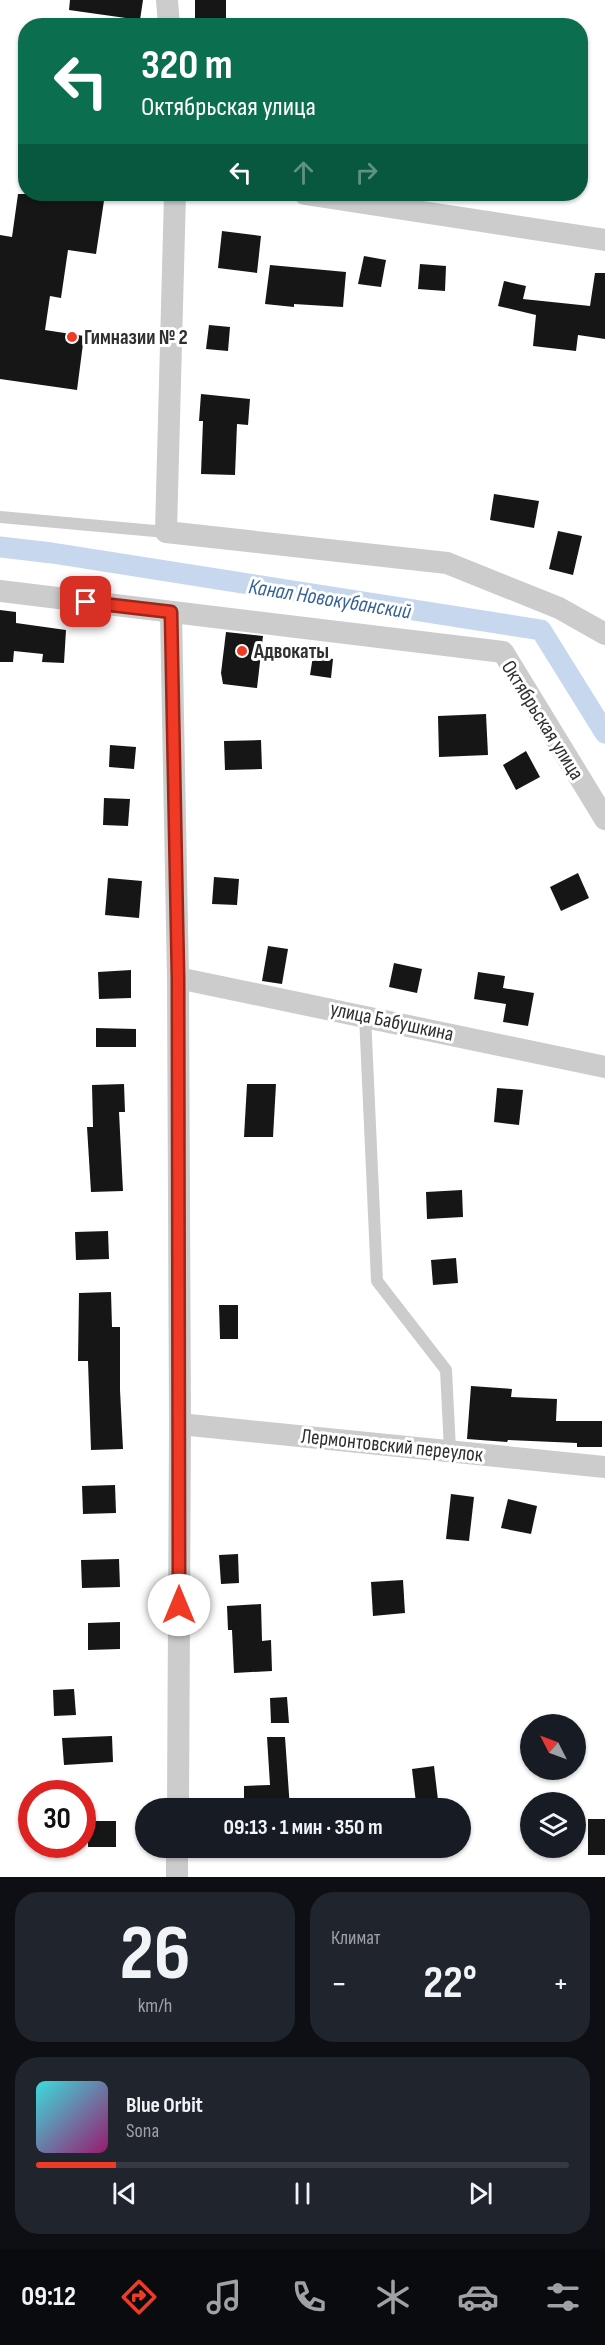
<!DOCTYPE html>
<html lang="ru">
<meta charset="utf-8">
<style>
body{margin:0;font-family:"Sofia Sans Condensed",sans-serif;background:#20242c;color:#f1f3f6;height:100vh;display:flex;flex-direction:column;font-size:22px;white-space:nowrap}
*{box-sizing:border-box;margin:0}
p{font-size:20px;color:#9ea1a6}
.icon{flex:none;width:33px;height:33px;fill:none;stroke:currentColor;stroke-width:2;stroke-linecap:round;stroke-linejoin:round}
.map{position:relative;height:1877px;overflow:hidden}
.side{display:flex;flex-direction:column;gap:15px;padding:15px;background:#0d0f14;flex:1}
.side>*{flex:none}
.banner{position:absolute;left:18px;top:18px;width:570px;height:183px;border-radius:24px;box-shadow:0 2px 4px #0004;background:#0b6e4f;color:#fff;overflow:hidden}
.needle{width:39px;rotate:312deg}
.tools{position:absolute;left:520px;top:1714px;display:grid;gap:12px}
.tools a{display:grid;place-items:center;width:66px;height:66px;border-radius:50%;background:#171b24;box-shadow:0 2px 4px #0004;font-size:30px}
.speed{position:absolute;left:18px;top:1780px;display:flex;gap:12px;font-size:30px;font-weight:700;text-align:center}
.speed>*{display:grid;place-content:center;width:78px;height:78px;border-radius:50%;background:#171b24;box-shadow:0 2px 4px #0004;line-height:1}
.speed .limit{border:9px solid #d22;background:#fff;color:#111}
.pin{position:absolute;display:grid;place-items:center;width:51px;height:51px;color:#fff;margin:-26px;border-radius:12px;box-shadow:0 3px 9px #0006}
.me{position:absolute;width:66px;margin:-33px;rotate:0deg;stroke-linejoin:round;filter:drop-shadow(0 0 4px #0008)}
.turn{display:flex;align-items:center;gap:21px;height:126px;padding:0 24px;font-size:27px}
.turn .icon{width:78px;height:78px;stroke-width:2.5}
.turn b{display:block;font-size:42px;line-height:51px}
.lanes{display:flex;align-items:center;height:57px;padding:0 24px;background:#0003;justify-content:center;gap:30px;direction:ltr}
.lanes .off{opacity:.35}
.big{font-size:45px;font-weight:700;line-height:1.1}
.side .tile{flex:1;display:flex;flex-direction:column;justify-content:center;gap:9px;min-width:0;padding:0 21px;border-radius:24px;background:#20242c}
.side .dial{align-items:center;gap:0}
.dial b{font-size:78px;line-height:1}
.song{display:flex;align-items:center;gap:18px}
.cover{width:72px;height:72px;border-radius:9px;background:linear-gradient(135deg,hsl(180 70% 55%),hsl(320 70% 35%))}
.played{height:6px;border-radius:3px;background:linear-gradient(90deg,#f13a26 15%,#363941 15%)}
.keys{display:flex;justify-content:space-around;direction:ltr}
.heat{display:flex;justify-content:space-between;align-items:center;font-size:33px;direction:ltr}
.side .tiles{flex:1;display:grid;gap:15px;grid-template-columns:1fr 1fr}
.tile:last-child{grid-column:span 2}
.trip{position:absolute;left:135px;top:1798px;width:336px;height:60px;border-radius:30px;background:#171b24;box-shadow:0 2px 4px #0004;font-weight:700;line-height:60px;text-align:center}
.tab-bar{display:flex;height:96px;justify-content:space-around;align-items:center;background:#090b0e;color:#9ea1a6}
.tab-bar .icon{width:42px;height:42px}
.tab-bar .current{color:#f13a26}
.tab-bar b{font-size:27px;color:#f1f3f6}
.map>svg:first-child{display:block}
</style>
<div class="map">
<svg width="605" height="1877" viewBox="0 0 605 1877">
<rect width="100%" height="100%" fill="#fff"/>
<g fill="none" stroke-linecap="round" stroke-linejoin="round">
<path stroke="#c7d8ee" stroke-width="21" d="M0,547L52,553L541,630L605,733"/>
</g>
<g fill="#161616">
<path d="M70,0H143L140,20L69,10Z"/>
<rect x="195" y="0" width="31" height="21"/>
<path d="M18,194H105L96,254L68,250L61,298L50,296L45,330L84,336L77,390L0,379V235L12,237Z"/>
<path d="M222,231L261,236L257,273L218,268Z"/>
<path d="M364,256L386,260L381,287L358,284Z"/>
<path d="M420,264L446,266L445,291L418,289Z"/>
<path d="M270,265L346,272L343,307L294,304V307L265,304Z"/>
<path d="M595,273H605V339L578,335L576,351L533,346L536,315L498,306L504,281L526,286L523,299L590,306Z"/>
<path d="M209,325L230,327L228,351L206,349Z"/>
<path d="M201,394L250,399L248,425L237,424L235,475L201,474L203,421H199Z"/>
<path d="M494,494L539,501L534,528L490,520Z"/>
<path d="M558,531L582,536L573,575L549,569Z"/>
<path d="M0,610L16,612V623L66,630L64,663L42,662L43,654L14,651L13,662H0Z"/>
<path d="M226,632L263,636L257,688L223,684L221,673Z"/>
<path d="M313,656L333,659L331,678L310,675Z"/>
<path d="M486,714L488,755L439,757L438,716Z"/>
<path d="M261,740L262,769L225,770L224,741Z"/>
<path d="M110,745L136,747L134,769L109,767Z"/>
<path d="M526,751L540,777L516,790L503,765Z"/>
<path d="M104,798L130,799L128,826L103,825Z"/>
<path d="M578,873L589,898L561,911L550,887Z"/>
<path d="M214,877L239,879L237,905L212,904Z"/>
<path d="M108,878L142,881L139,918L105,915Z"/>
<path d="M268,946L288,949L282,984L262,981Z"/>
<path d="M394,963L422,969L417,993L389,987Z"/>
<path d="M131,970V998L99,999L98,972Z"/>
<path d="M478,972L505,976L503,988L534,993L528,1026L503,1022L506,1004L474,999Z"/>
<path d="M96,1028L136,1029V1047H96Z"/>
<path d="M124,1084L125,1112H119L123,1191L91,1192L87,1127H93L92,1085Z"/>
<path d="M247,1084H276L273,1137H244Z"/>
<path d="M497,1088L523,1090L519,1125L494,1122Z"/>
<path d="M462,1190L463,1217L427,1219L426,1192Z"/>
<path d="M108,1231L109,1259L76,1260L75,1232Z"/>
<path d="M456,1258L458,1283L433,1285L431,1260Z"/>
<path d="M111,1292L112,1327H120V1390L123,1449L91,1450L88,1361H78L79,1293Z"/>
<path d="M219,1305H238V1339H220Z"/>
<path d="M471,1386L512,1389L511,1397L557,1399L556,1421H602V1447H577V1443L508,1440L507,1442L467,1439Z"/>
<path d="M115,1485L116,1513L83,1514L82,1486Z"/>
<path d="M451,1494L474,1497L469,1541L446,1539Z"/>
<path d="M508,1499L537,1506L531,1534L501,1528Z"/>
<path d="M238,1554L239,1583L221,1584L219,1555Z"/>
<path d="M119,1559L120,1587L82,1588L81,1560Z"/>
<path d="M403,1580L405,1613L373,1616L371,1582Z"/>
<path d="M261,1604L262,1641L271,1640L272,1671L234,1673L232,1630H228L227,1606Z"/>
<path d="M120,1622V1649L88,1650V1623Z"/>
<path d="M74,1689L76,1715L54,1716L53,1690Z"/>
<path d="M287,1697L289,1723H271L270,1698Z"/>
<path d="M112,1736L113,1762L64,1765L62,1738Z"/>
<path d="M267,1737H285L290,1809H244V1786L270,1785Z"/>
<path d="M434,1766L438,1800L416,1803L412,1769Z"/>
<rect x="588" y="1819" width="17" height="36"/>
<rect x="88" y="1821" width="28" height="26"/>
</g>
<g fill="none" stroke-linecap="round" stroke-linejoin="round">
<g stroke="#ccc" stroke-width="12">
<path d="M0,517L166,532"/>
<path d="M365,1015L377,1281L446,1370L450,1450"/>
</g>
<g stroke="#ccc" stroke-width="22">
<path d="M167,0L169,26"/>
<path d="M175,194L166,532L447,563L559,608L605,634"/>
<path d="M305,194L605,240"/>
<path d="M0,591L503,652L605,819"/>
<path d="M171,612L178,978L180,1424L178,1809"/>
<path d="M178,978L605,1067"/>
<path d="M180,1424L605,1467"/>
<path d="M177,1877V1848"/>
</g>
</g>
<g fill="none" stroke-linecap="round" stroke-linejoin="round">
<defs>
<path id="route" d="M86,602L171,612L178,978L179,1605"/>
</defs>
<use href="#route" stroke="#9d2619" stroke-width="15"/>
<use href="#route" stroke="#f13a26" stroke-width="10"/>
</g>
<g fill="#f13a26" stroke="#fff" stroke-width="2">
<circle cx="72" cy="337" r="6"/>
<circle cx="242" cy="651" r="6"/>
</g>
<g text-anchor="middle" stroke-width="6" stroke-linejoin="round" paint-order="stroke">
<g font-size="21" font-weight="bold" fill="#2f2f2f" stroke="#fff" text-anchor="start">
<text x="84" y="344">Гимназии № 2</text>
<text x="254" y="658">Адвокаты</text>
</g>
<g font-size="21" fill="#2f2f2f" stroke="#fff">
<text transform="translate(543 720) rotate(58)" y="7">Октябрьская улица</text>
<text transform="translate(392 1021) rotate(12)" y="7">улица Бабушкина</text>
<text transform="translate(392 1445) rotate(6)" y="7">Лермонтовский переулок</text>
</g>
<g font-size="22" font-style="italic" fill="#376197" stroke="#fff">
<text transform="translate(330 598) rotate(9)" y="8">Канал Новокубанский</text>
</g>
</g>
</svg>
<div class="tools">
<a><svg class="needle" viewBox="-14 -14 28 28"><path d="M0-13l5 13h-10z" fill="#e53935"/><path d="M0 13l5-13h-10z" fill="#9ea1a6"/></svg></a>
<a><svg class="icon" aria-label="layers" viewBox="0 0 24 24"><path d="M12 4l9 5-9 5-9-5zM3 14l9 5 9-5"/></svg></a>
</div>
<div class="speed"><div class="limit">30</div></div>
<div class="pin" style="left:86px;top:602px;background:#d93025"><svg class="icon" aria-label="arrive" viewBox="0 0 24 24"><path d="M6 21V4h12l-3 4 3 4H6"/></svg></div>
<svg class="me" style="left:179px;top:1605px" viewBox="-20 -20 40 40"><circle r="19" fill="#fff"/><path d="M0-13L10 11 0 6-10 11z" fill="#f13a26"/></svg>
<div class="trip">09:13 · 1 мин · 350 m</div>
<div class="banner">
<div class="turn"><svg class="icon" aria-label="left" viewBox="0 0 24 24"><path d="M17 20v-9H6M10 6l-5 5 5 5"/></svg><div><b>320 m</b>Октябрьская улица</div></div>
<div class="lanes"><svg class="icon" aria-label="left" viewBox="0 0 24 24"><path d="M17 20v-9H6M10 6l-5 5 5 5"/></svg><svg class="icon off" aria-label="ahead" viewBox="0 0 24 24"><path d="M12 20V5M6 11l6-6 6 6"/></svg><svg class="icon off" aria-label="right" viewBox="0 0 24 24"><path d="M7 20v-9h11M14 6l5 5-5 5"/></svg></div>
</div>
</div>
<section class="side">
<div class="tiles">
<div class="tile dial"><b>26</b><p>km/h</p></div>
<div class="tile"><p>Климат</p>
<div class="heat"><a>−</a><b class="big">22°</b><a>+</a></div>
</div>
<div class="tile">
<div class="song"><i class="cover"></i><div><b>Blue Orbit</b><p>Sona</p></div></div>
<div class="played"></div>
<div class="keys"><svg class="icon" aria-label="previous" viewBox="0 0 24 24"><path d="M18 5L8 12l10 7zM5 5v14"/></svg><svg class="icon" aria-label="pause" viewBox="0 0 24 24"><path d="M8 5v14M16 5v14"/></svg><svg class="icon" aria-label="next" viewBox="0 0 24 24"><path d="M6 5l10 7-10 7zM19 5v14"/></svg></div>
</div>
</div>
</section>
<nav class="tab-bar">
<b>09:12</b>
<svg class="icon current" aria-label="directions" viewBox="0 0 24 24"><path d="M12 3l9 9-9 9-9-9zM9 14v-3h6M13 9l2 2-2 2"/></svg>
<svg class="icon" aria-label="music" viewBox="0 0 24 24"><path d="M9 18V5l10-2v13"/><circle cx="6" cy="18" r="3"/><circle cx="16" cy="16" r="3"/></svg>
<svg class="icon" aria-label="phone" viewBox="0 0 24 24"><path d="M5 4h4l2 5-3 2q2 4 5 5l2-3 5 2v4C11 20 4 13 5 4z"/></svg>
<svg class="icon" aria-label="climate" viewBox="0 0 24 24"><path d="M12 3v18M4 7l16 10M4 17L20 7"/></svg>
<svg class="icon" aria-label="car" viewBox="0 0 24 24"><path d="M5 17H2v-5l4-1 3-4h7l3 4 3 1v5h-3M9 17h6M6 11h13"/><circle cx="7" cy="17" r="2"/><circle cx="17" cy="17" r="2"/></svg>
<svg class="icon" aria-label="filters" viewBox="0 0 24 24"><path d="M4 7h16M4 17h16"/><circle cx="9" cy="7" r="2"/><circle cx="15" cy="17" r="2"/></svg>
</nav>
